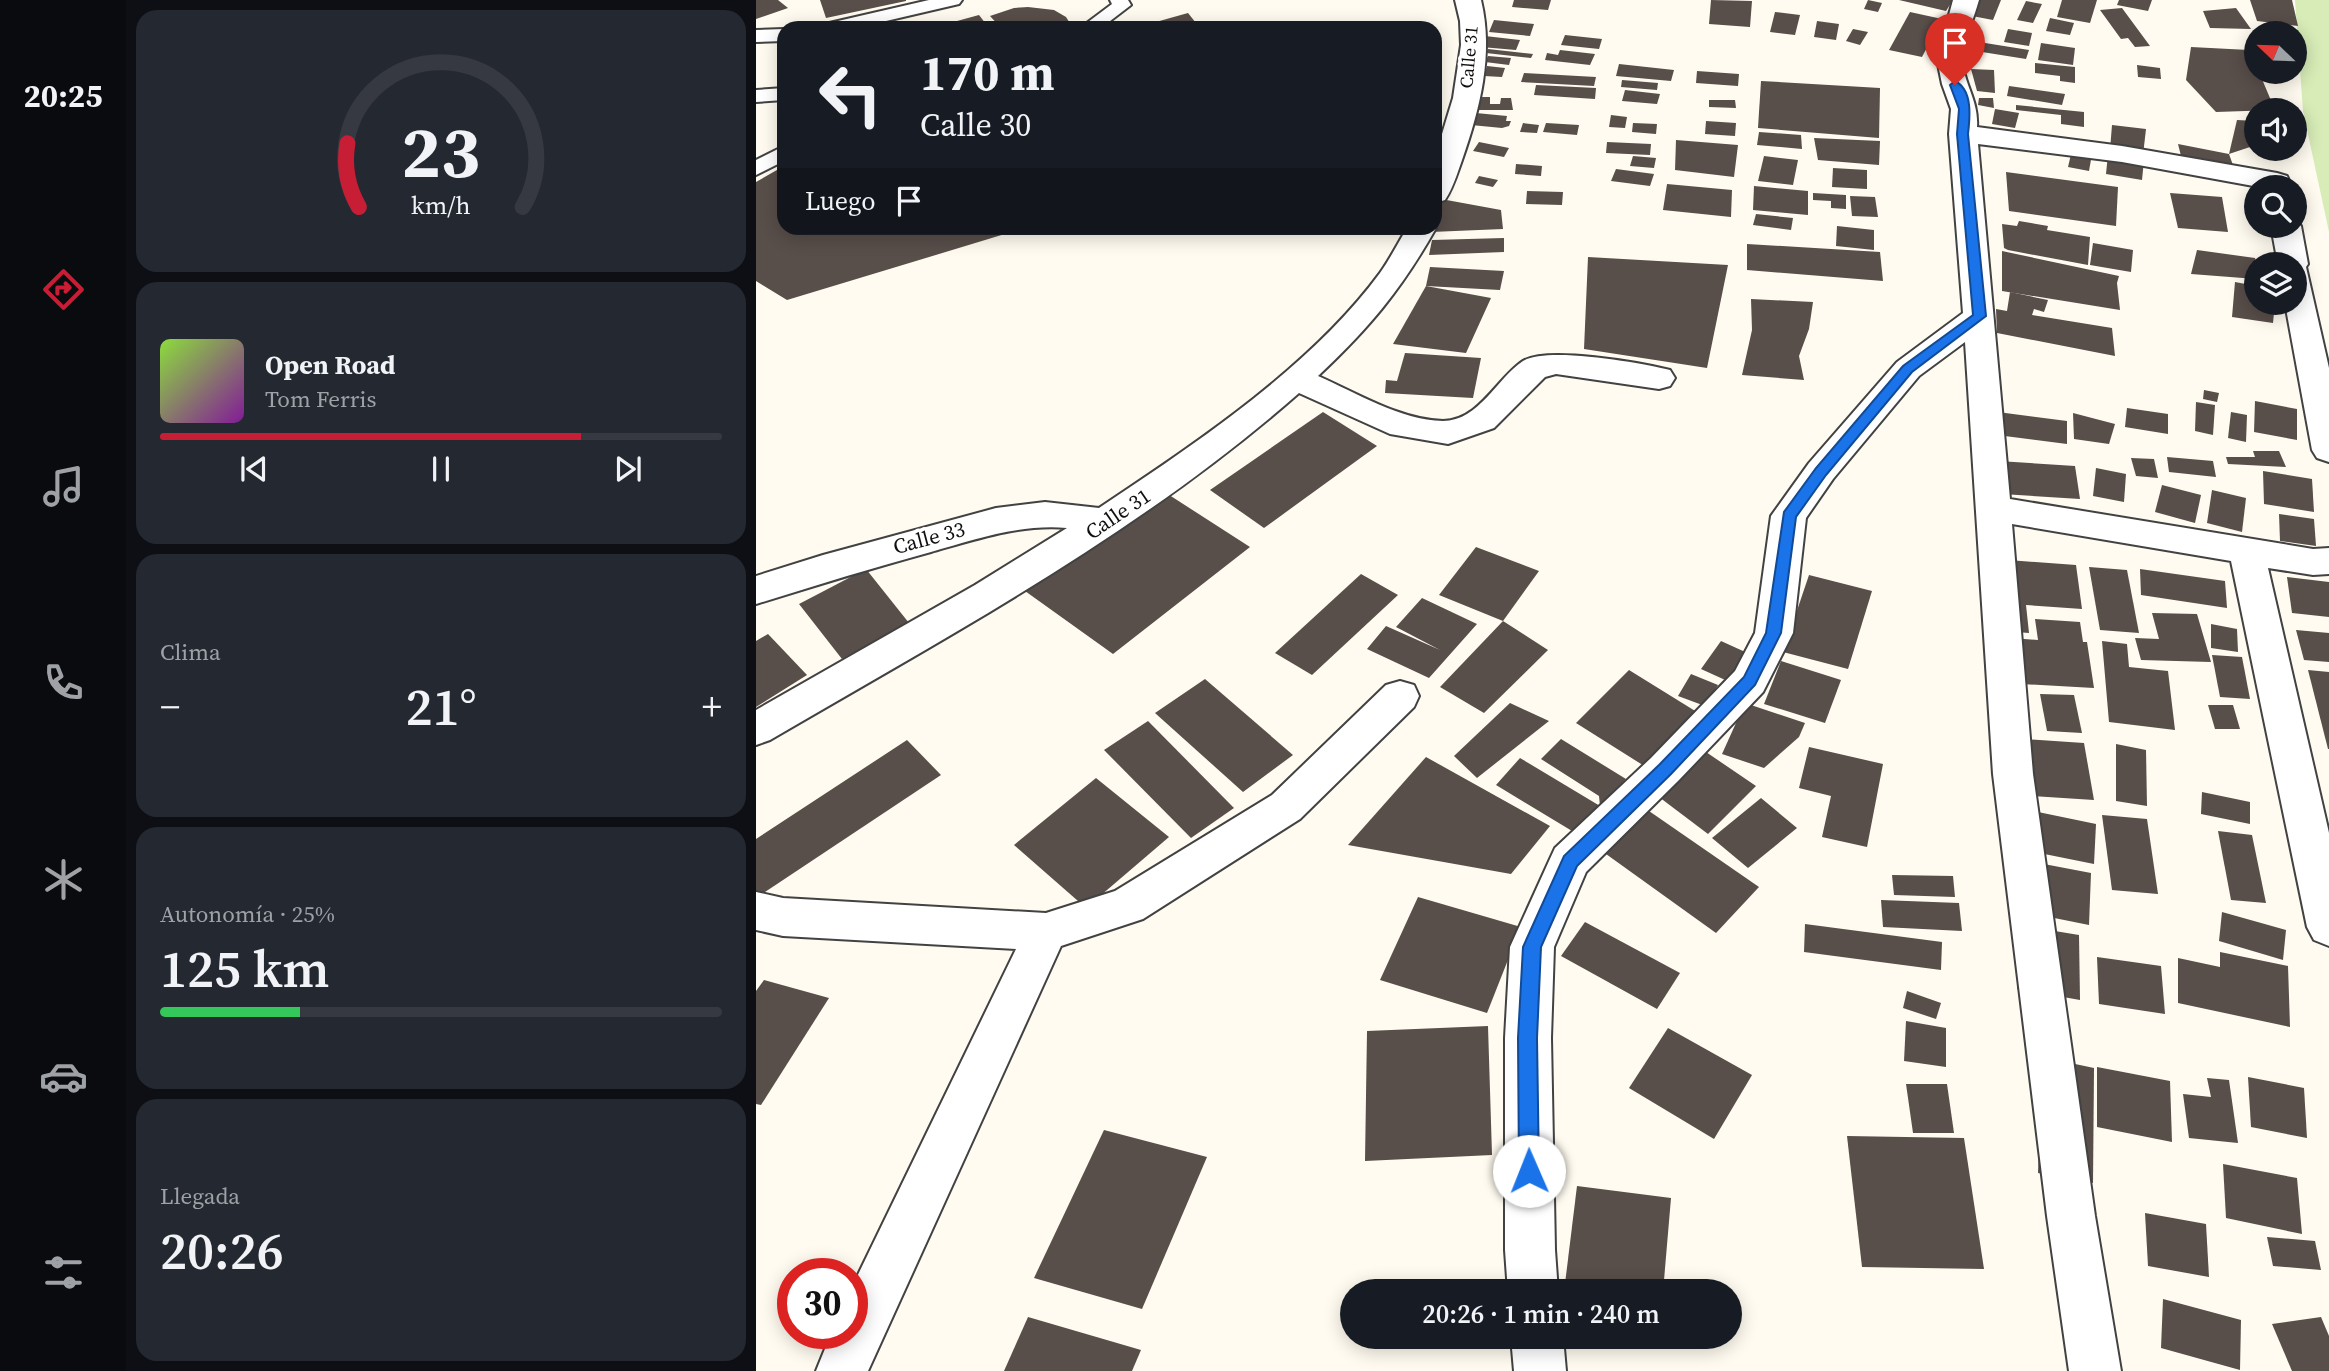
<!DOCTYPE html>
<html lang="es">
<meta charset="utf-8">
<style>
body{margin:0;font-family:"Source Serif 4",serif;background:#242831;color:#f1f3f6;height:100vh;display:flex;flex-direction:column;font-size:26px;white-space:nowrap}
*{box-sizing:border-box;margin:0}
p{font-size:23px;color:#9ea1a6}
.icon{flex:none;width:38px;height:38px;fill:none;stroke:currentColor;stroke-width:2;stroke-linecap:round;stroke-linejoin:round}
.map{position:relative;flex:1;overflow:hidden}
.drawer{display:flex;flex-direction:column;gap:10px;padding:10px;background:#0d0f14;width:630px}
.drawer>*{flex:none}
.guide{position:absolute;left:21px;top:21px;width:665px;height:214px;border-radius:21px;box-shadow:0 4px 18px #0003;background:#171b24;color:#f1f3f6;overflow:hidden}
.needle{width:46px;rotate:293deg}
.controls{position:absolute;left:1488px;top:21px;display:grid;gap:14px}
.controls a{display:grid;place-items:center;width:63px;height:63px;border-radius:50%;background:#171b24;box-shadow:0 4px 18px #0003;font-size:35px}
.speed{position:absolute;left:21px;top:1258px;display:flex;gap:14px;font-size:35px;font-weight:700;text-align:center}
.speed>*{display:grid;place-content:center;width:91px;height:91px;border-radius:50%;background:#171b24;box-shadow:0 4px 18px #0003;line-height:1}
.speed .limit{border:10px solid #d22;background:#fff;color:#111}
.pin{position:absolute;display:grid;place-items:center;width:60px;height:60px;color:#fff;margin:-72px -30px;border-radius:50% 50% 50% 0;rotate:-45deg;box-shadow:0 0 7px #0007}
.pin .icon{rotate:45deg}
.me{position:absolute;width:77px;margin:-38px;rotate:359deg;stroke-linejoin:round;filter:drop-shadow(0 0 5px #0008)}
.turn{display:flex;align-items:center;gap:24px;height:147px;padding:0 28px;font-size:32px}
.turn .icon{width:91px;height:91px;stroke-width:2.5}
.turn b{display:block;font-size:49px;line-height:60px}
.then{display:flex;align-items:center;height:66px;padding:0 28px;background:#0003;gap:14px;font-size:26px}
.big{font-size:52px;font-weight:600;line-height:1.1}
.drawer .tile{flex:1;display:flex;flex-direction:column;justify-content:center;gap:10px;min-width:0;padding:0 24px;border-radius:21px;background:#242831}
.drawer .dial{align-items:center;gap:0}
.dial svg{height:182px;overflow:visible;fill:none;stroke:#363941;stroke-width:7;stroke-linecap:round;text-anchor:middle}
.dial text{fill:#f1f3f6;stroke:none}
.song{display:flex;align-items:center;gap:21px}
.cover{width:84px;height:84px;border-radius:10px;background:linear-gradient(135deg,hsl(90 70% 55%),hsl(290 70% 35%))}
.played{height:7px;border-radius:4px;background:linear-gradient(90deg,#c71e35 75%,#363941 75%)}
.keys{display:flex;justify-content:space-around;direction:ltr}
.heat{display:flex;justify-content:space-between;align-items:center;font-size:38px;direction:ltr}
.charge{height:10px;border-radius:5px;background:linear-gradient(90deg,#34c759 25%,#363941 0)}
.trip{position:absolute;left:584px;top:1279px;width:402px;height:70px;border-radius:35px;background:#171b24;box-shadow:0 4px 18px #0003;font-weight:600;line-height:70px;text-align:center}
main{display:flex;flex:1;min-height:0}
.tab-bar{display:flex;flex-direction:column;width:126px;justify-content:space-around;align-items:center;background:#090b0e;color:#9ea1a6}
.tab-bar .icon{width:49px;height:49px}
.tab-bar .current{color:#c71e35}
.tab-bar b{font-size:32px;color:#f1f3f6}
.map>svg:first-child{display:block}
</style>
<main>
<nav class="tab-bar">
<b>20:25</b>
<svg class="icon current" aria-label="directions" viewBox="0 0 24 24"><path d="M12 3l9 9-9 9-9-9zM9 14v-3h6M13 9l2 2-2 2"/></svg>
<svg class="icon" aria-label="music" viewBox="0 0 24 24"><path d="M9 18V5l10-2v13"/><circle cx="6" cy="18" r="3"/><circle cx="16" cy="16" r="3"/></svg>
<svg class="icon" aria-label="phone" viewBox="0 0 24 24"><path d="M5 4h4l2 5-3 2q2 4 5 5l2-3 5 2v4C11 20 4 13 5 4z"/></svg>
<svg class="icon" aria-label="climate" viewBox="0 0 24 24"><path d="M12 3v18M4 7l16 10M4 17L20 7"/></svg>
<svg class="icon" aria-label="car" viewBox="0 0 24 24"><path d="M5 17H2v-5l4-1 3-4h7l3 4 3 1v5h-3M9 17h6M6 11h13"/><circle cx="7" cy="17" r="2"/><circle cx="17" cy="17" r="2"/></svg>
<svg class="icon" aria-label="filters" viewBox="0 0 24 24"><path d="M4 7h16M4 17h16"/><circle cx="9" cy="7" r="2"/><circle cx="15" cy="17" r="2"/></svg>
</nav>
<section class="drawer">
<div class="tile dial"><svg viewBox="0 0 100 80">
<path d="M14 69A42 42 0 1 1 86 69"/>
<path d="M14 69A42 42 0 0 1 9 41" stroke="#c71e35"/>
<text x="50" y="56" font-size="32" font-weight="700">23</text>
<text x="50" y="72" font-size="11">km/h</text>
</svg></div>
<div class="tile">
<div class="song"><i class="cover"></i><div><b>Open Road</b><p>Tom Ferris</p></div></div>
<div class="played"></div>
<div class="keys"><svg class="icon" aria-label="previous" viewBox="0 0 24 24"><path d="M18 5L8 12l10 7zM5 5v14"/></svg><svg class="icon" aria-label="pause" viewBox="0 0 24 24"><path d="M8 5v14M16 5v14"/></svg><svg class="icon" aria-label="next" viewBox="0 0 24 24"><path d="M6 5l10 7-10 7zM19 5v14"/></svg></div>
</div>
<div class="tile"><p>Clima</p>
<div class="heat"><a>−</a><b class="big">21°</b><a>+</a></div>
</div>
<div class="tile"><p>Autonomía · 25%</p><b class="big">125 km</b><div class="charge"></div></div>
<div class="tile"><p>Llegada</p><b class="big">20:26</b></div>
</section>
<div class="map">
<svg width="1573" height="1371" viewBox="0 0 1573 1371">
<rect width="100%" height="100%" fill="#fffbf0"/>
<path fill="#d7ecb7" d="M1539,0H1573V232L1547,111Z"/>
<g fill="#584e4a">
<path d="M0,0H22L32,8L0,19Z"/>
<path d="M64,0H150V1L70,18Z"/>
<path d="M758,0H795L792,10L756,7Z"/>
<path d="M955,0L996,1L994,27L953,24Z"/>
<path d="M1112,0L1126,3L1122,12L1108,9Z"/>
<path d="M1143,0H1197L1190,11Z"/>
<path d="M1223,0H1245L1237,20L1216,16Z"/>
<path d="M1306,0H1341L1334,23L1301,17Z"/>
<path d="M1363,0H1396L1392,11L1361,5Z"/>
<path d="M1494,0H1536L1542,26L1501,21Z"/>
<path d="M1270,1L1286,4L1277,23L1261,20Z"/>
<path d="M272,7L298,10L310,17L317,28H245L234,16L258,8Z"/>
<path d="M1366,8L1394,46L1379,47L1372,38L1365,39L1344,10Z"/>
<path d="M1480,8L1495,29L1454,28L1447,11Z"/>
<path d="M1019,12L1044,15L1039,35L1014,32Z"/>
<path d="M1154,12L1186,19L1166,57L1133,50Z"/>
<path d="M432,13L444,28H382V27Z"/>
<path d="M223,15L233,28H179V27Z"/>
<path d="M1294,18L1318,23L1314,35L1290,31Z"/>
<path d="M738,20L778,24L774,36L733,32Z"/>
<path d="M1061,21L1083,24L1080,40L1058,37Z"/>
<path d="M1097,29L1112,32L1104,45L1090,41Z"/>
<path d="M1252,29L1276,33L1273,46L1248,42Z"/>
<path d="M809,35L846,39L843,49L805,45Z"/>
<path d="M729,36L764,40L760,50L725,47Z"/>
<path d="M1204,39L1273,50L1270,59L1201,48Z"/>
<path d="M1285,43L1319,48L1317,65L1282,60Z"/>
<path d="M1435,47L1493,50L1500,72H1503L1519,110L1460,112L1430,80Z"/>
<path d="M732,49L777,54L775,58L730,53Z"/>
<path d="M804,50L839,54L834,65L789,60L791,53L802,55Z"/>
<path d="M732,56L755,58L753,65L729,62Z"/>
<path d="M1279,63L1319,67V83L1304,81V76L1279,73Z"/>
<path d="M863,64L918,70L915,81L860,76Z"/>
<path d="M1381,65L1404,68L1405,79L1382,77Z"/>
<path d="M731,66L749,68L746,77L728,76Z"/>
<path d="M1215,69L1238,70L1239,93L1221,91Z"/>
<path d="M941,71L983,74L982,86L940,83Z"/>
<path d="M768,73L840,77L838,86L765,82Z"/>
<path d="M866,80L902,83L901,90L865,87Z"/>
<path d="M1005,81L1124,88L1123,138L1002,128Z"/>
<path d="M780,85L840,88L839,99L778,95Z"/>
<path d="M1253,86L1309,94L1306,105L1251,96Z"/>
<path d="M869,90L904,94L901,104L866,101Z"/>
<path d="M722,97H734V104H744L745,98H755L757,110H717Z"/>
<path d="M1223,98H1237L1238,108L1222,105Z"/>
<path d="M953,100H979L980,108L953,107Z"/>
<path d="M1260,105L1328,112V127L1305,124V115L1260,110Z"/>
<path d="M1239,109L1263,113L1259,128L1236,124Z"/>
<path d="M720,113L751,116L750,121H755L753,126L746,128L715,125Z"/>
<path d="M855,115L871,117L869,128L853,127Z"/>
<path d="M1481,120L1500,121V145L1473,154Z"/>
<path d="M950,121L980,123L979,136L949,134Z"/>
<path d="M767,123L783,125L781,133L764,132Z"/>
<path d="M790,123L823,125L821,135L787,132Z"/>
<path d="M877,123L901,124L900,134L876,132Z"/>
<path d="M1356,125L1390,129L1387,155L1354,150Z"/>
<path d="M1003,132L1045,135L1046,149L1001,145Z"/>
<path d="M1058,138L1124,141L1123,165L1062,160Z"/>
<path d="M920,140L982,145L978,177L919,170Z"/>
<path d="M723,142L753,148L748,157L717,151Z"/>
<path d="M851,142L895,144L894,155L850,153Z"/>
<path d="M1422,144L1473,154L1478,168L1425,156Z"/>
<path d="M1316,150L1336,154L1333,171L1312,167Z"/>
<path d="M1352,154L1388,160L1386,180L1350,174Z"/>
<path d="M877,156L900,158L898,168L874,166Z"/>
<path d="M1008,156L1042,160L1037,185L1002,181Z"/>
<path d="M760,164L786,166L785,176L759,174Z"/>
<path d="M28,166V228H269L31,300L0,281V182Z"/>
<path d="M1077,168L1111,170V189L1076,187Z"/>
<path d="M860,169L898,174L894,186L855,181Z"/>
<path d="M1250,172L1362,187L1360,226L1253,211Z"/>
<path d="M723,176L742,180L737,187L719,183Z"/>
<path d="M911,184L976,190L975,217L907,210Z"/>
<path d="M998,186L1052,191V215L997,210Z"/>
<path d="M771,191L807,192L806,205L770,204Z"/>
<path d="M1057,193L1090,195V209L1075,208V201L1057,200Z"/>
<path d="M1414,193L1466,197L1472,232L1422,228Z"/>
<path d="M1094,196L1119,197L1122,217L1096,216Z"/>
<path d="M685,199L745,210L747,229L675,232L679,228Z"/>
<path d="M1000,214L1037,218L1035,230L997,225Z"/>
<path d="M1263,221L1292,226L1291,230L1334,237L1332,265L1252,250L1248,248L1246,224L1261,226Z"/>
<path d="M1081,226L1118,230V250L1080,246Z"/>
<path d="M748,238V252L673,255L676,240Z"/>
<path d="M1337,243L1377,250L1375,272L1334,265Z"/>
<path d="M991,244L1124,252L1127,281L991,270Z"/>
<path d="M1441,250L1499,258L1501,264L1500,279L1435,274Z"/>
<path d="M1246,251L1363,276L1361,283L1364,310L1246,291Z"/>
<path d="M832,257L972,265L951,368L828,349Z"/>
<path d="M674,267L748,271L744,290L670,286Z"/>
<path d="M1479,282L1500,286V303H1519L1517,323L1476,317Z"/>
<path d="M670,286L735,298L710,353L637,344Z"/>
<path d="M1254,292L1292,300L1288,312L1278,309L1276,315L1356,328L1359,356L1241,333L1240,309L1251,311Z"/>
<path d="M995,299L1057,302L1053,329L1043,356L1048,380L986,375L996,330Z"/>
<path d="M649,353L725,358L717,398L629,393L630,380L641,381Z"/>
<path d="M1448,390L1463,393L1461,402L1447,399Z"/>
<path d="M1499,401L1541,409V440L1498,432Z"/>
<path d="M1440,402L1459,405L1457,435L1439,431Z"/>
<path d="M1371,408L1412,414V434L1369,427Z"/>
<path d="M1234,411L1311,421V444L1233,434Z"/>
<path d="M567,412L621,446L508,528L454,490Z"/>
<path d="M1475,412L1491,415L1490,442L1472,438Z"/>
<path d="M1317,413L1359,424L1353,444L1318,439Z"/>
<path d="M1497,451H1523L1530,467L1472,464L1470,457H1499Z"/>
<path d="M1411,457L1457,461L1460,477L1413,472Z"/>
<path d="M1375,458L1398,459L1402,478L1380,476Z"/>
<path d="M1242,461L1319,466L1324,499L1246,494Z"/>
<path d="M1340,468L1370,474L1368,502L1337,496Z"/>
<path d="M1507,471L1556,479L1558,512L1508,504Z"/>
<path d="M1406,485L1445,495L1439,523L1399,512Z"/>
<path d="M1456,490L1490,498L1486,532L1451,523Z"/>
<path d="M407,491L494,547L357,654L269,591Z"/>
<path d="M1523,514L1558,519L1560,546L1524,541Z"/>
<path d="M720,547L783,571L747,621L683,595Z"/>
<path d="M1239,559L1320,565L1326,609L1270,605L1273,633L1247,631Z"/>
<path d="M1333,567L1371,570L1383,633L1344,630Z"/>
<path d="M110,569L153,623L86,659L43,604Z"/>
<path d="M1384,569L1469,581L1471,608L1385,595Z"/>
<path d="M605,574L642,595L556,675L519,653Z"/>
<path d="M1053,575L1116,591L1092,669L1027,652Z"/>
<path d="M1531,577L1573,582V617L1536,613Z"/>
<path d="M666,598L721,624L673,678L611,649L630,626L684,650L640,627Z"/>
<path d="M1396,613L1441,614L1455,662L1385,660L1379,638L1403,639Z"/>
<path d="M1279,619L1324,622L1327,642H1331L1338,688L1247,683L1242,637L1282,640Z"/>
<path d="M747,621L792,650L728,713L684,687Z"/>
<path d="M1455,624L1481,629L1482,652L1455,648Z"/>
<path d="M1540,630L1573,633V662L1548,660Z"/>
<path d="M12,634L51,675L0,707V641Z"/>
<path d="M965,641L998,656L978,684L945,669Z"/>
<path d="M1346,641L1371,644L1373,667L1412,671L1419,730L1353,722Z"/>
<path d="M1456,655L1486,657L1494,699L1464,697Z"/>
<path d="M1025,661L1085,680L1069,723L1008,704Z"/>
<path d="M873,670L944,714L893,769L820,723Z"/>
<path d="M1552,670L1573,672V749H1572Z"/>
<path d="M935,674L962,685L949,706L922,696Z"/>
<path d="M449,679L537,755L487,792L399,713Z"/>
<path d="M1284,694L1318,695L1326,733L1291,731Z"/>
<path d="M754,703L793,721L721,778L698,756Z"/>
<path d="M989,703L1049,723L1043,737L1008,768L966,754Z"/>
<path d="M1452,705H1477L1484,729H1459Z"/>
<path d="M392,721L478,808L435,838L348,750Z"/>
<path d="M1251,738L1328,743L1338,800L1259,795Z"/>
<path d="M805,739L870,779L844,806L843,796L785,759Z"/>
<path d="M151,740L185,775L0,898V839Z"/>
<path d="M1360,744L1390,750L1391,806L1360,801Z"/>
<path d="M1053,747L1127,764L1111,847L1066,837L1075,796L1043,788Z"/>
<path d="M950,752L1000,786L952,834L903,797Z"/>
<path d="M670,757L794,826L755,874L592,845Z"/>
<path d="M764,758L844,806L821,834L740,785Z"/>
<path d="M340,778L413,837L330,908L258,845Z"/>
<path d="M1446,792L1494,802V824L1445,814Z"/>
<path d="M1005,798L1041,828L992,868L956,838Z"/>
<path d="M1267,809L1340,824L1338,864L1264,849Z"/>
<path d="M893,811L1003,887L960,933L850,854Z"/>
<path d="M1346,815L1391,819L1402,894L1356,890Z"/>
<path d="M1462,831L1496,835L1510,903L1475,900Z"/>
<path d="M1267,860L1335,873L1333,925L1264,911Z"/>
<path d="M1136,875L1197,876L1199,897L1138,895Z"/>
<path d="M662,897L765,927L731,1013L624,980Z"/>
<path d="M1125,900L1203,903L1206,931L1127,927Z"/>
<path d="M1466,912L1530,930L1527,960L1463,941Z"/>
<path d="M829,922L924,973L901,1009L805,956Z"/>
<path d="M1049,924L1186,942L1185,970L1048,952Z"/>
<path d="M1262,925L1323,935L1324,1000L1261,989Z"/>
<path d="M1464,952L1532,966L1534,1027L1422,1003V958L1464,967Z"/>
<path d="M1341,957L1405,966L1409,1014L1343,1004Z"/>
<path d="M8,980L73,998L5,1105L0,1104V991Z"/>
<path d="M1151,991L1185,1003L1180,1019L1147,1008Z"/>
<path d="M1150,1021L1190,1028V1067L1148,1061Z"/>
<path d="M732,1026L736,1155L609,1161L611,1031Z"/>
<path d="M912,1028L996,1075L958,1139L873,1088Z"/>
<path d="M1286,1057L1338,1068L1337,1183L1282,1173Z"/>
<path d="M1341,1067L1414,1081L1416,1142L1341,1127Z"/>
<path d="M1492,1077L1548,1088L1551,1138L1495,1127Z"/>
<path d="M1451,1078L1473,1080L1482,1143L1433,1138L1427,1094L1455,1097Z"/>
<path d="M1150,1084H1191L1198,1133H1157Z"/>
<path d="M348,1130L451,1157L386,1309L278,1278Z"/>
<path d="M1091,1136L1208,1138L1228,1269L1106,1267Z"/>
<path d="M1467,1164L1541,1178L1546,1234L1470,1218Z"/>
<path d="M821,1186L915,1198L907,1292H808Z"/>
<path d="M1389,1213L1450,1224L1453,1277L1392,1266Z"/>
<path d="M1511,1237L1559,1241L1565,1270L1517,1266Z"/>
<path d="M1407,1299L1485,1320L1484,1370L1405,1348Z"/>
<path d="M272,1317L385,1350L376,1371H248Z"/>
<path d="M1565,1317L1573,1336V1371H1536L1516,1324Z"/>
</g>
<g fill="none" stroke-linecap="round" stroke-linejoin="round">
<defs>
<g id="service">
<path d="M173,0H206L203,4L100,28H67L69,24Z"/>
<path d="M354,0H372L375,5L345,28H324L356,4Z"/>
<path d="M28,29V41L0,42V30Z"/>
<path d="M28,88V100L0,102V90Z"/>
<path d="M28,146V161L0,175V160Z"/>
</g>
<g id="minor">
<path d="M699,0H725C738,54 724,109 706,160C701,174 697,188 689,200L679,203V157L697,98L705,45L704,21Z"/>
<path d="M1197,0H1223C1218,18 1208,40 1207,59C1206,82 1223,99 1221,127L1366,146L1521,173L1531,176L1536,187H1503L1366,162L1222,144L1254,499L1557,549L1573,548V574L1557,575L1512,568L1573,833V946L1558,940L1551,927L1475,561L1256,524L1277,774L1339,1216L1365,1371H1313L1291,1216L1237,774L1209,342L1163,376L1077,479L1050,518L1037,633L1007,692L923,780L830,872L798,947L795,1038L799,1250L802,1292H752L749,1250V1038L754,947L793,861L799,848L895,758L979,671L999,633L1015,516L1053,463L1141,362L1207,313L1193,134L1195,109L1186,84L1181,59Z"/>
<path d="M1538,219L1545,226L1552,264L1550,267L1573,368V462L1561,458L1556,450L1529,303H1538V264H1522L1515,226H1538Z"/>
<path d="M679,227L680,228C645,290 614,327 562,376C601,393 644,420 687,421C723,421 741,378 767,361C791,346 886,363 914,370L919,378L914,386L903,389L800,374L789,377L738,428L692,444L634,434L543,393C384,533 196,634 14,740L0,745V710L219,585L311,528C264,524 220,539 175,552C116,568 58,586 0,604V576L67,555L240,508L289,502L343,508C440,443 554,368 624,273C634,259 642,243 651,228Z"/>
<path d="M644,681L658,685L663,696L658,707L544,819L387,919L305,946L112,1371H60L75,1334H96V1287L260,949L27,936L0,930V892L27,898L290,913L359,891L516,795L630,685Z"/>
<path d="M755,1337H807L810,1371H758Z"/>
</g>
</defs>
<use href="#service" stroke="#424242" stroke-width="4"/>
<use href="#minor" stroke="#424242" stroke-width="4"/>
<use href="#service" fill="#fff" fill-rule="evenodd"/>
<use href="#minor" fill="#fff" fill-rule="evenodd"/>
</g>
<path fill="#1a73e8" stroke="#114b97" stroke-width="2" d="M1199,81C1217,90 1214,117 1212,134L1230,316L1156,372L1070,475L1040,517L1025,633L999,685L915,774L821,866L785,947L781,1038L783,1171L780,1177L773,1180L766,1177L763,1171L762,1038L767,947L808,856L903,765L988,677L1010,633L1028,512L1060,468L1147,366L1217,315L1201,134L1203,109L1194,85Z"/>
<g text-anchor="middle" stroke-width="7" stroke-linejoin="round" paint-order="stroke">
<g font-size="18" fill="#0f0f0f" stroke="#fff">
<text transform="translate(713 57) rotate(-85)" y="6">Calle 31</text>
</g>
<g font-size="21" fill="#0f0f0f" stroke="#fff">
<text transform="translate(362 514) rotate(-34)" y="7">Calle 31</text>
<text transform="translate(173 538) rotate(-15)" y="7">Calle 33</text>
</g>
</g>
</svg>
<div class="controls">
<a><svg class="needle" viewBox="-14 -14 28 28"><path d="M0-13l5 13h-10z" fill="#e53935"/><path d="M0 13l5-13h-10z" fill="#9ea1a6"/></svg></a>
<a><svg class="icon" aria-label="sound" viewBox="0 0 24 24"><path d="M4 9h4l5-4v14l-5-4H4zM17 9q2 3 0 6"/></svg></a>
<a><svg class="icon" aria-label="search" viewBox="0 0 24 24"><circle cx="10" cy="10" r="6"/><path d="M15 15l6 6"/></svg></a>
<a><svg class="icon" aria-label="layers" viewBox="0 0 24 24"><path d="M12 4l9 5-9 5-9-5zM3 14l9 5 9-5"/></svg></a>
</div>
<div class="speed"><div class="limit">30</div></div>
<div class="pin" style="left:1199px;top:85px;background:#d93025"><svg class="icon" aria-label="arrive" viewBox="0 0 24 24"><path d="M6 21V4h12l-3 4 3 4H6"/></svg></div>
<svg class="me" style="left:773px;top:1171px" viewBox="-20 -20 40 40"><circle r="19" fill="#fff"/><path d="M0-13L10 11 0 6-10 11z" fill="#1a73e8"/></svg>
<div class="trip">20:26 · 1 min · 240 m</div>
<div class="guide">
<div class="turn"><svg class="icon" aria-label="left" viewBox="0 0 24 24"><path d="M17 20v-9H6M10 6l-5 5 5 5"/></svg><div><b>170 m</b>Calle 30</div></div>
<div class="then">Luego<svg class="icon" aria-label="arrive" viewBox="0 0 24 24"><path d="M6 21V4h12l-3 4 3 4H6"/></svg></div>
</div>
</div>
</main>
